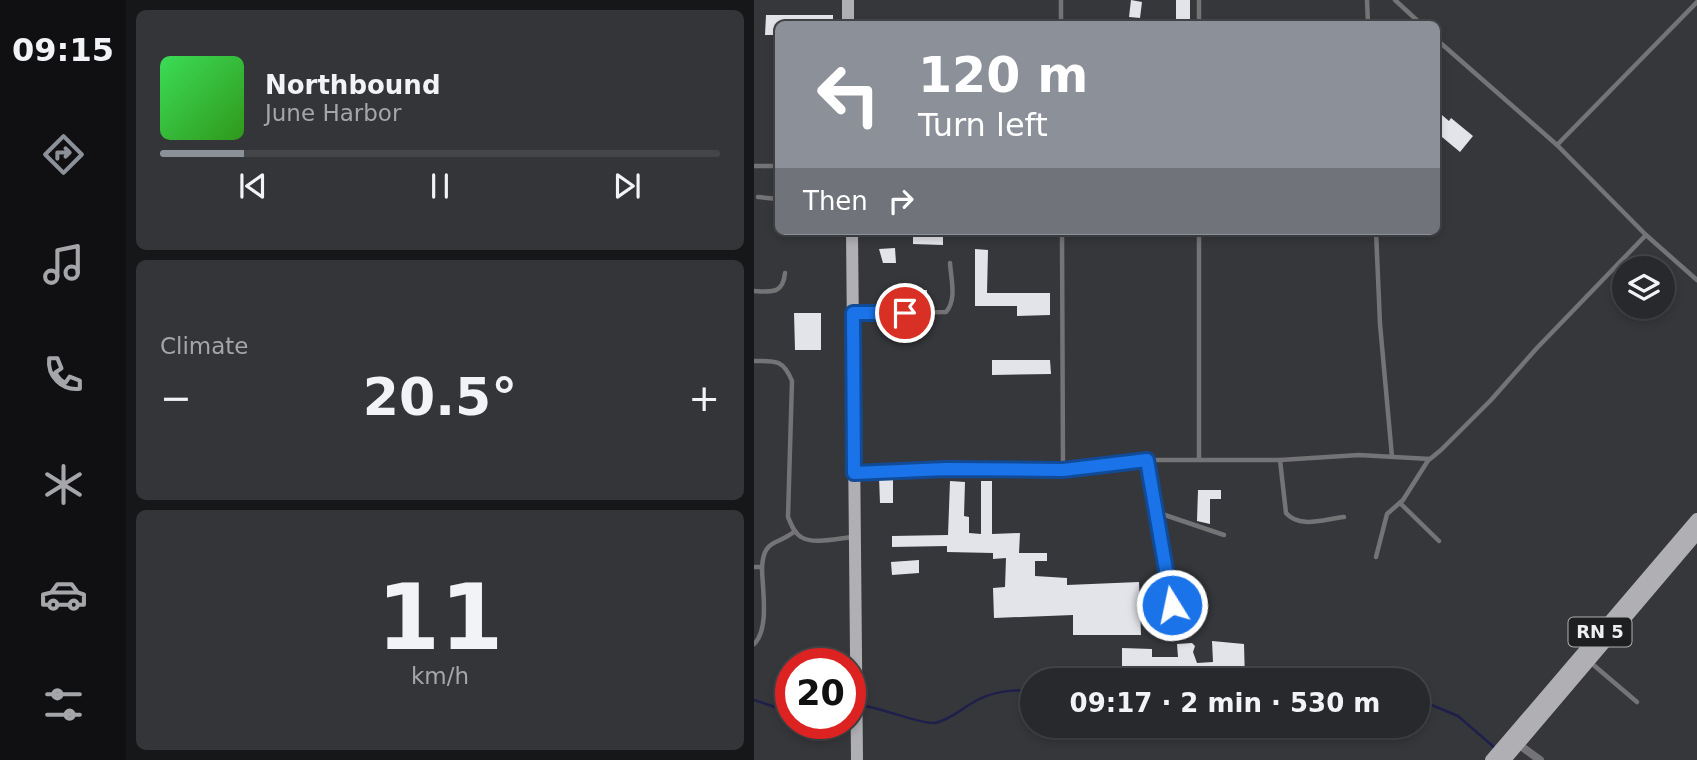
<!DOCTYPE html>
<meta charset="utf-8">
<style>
body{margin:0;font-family:"DejaVu Sans",sans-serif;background:#343538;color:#f1f3f6;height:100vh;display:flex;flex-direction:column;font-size:26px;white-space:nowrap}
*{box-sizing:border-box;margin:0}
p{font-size:23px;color:#a5a6a9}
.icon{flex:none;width:38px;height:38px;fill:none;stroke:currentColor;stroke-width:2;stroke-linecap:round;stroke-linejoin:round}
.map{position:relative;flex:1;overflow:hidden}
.details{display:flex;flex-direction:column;gap:10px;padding:10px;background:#161718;width:628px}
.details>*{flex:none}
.top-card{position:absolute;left:21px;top:21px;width:665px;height:214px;border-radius:10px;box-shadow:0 4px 10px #0003,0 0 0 2px #444548;background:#8c9099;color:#fff;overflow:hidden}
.buttons{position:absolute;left:858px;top:256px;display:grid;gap:14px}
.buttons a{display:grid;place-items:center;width:63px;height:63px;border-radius:50%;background:#28292c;box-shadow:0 4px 10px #0003,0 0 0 2px #444548;font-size:35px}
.speed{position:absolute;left:21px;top:648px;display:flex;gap:14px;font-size:35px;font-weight:700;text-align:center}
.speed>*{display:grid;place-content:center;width:91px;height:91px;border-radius:50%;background:#28292c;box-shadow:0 4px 10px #0003,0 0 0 2px #444548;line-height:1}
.speed .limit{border:10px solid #d22;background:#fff;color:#111}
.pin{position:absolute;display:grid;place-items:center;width:60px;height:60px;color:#fff;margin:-30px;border:4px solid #fff;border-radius:50%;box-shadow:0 2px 7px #0007}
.me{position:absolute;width:77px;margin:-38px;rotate:350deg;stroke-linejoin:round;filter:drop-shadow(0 0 5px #0008)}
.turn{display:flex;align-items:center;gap:24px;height:147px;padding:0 28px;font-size:32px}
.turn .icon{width:91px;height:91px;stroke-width:2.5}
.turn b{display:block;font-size:49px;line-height:60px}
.then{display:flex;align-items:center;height:66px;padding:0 28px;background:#0003;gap:14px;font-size:26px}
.big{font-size:52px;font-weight:700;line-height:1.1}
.details .widget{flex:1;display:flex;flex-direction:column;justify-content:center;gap:10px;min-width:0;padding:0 24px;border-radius:10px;background:#343538}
.details .dial{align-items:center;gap:0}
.dial b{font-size:91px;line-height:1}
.song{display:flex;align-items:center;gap:21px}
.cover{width:84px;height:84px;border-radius:10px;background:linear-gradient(135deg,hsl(130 70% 55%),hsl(110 70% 35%))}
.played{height:7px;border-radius:4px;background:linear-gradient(90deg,#8c9099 15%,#444548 15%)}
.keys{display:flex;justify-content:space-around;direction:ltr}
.heat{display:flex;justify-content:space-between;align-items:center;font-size:38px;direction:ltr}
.trip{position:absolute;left:266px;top:668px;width:410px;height:70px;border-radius:35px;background:#28292c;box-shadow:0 4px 10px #0003,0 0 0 2px #444548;font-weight:700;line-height:70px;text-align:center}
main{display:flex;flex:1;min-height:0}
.dock{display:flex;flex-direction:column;width:126px;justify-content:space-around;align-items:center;background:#101012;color:#a5a6a9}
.dock .icon{width:49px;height:49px}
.dock .selected{color:#8c9099}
.dock b{font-size:32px;color:#f1f3f6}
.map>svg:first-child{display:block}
</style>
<main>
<nav class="dock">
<b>09:15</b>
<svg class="icon selected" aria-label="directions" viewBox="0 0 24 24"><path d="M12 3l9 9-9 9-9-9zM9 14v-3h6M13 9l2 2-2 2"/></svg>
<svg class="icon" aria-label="music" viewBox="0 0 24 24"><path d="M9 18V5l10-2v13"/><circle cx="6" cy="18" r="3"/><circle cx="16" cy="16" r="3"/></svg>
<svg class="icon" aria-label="phone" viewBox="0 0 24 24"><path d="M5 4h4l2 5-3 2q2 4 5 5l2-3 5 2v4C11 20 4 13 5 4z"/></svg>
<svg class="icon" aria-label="climate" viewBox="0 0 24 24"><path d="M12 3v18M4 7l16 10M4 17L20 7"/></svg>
<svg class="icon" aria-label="car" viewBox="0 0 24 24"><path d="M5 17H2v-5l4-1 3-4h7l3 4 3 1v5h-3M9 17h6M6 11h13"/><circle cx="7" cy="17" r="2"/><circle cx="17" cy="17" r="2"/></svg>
<svg class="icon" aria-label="filters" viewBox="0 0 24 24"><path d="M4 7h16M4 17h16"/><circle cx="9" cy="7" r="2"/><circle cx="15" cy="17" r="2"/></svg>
</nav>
<section class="details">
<div class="widget">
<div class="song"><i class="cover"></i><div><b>Northbound</b><p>June Harbor</p></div></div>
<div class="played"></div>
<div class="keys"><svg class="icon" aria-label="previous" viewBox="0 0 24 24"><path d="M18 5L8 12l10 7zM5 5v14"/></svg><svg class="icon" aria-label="pause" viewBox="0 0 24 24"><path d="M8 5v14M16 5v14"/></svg><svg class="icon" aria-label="next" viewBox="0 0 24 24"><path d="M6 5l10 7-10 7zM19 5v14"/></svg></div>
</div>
<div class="widget"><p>Climate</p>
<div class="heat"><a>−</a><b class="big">20.5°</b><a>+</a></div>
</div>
<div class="widget dial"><b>11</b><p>km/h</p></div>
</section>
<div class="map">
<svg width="943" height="760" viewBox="0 0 943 760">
<rect width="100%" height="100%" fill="#36373b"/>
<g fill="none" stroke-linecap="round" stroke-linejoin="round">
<g stroke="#1f1f4b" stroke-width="2.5">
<path d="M663,699L704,716L741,748"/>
<path d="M0,700L21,707L37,708"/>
<path d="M106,705C125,707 169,725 181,723C196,720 207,709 220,702C238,691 258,690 278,690"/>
</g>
</g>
<g fill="#e3e4ea">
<path d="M377,0L388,2L386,18L375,17Z"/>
<rect x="422" y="0" width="14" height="24"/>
<path d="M12,15H79V24H24V35H11Z"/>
<path d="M682,110L695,121L697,118L719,136L706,152L682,132Z"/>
<path d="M159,231H189V245L159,244Z"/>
<path d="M141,248L142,263H129L125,249Z"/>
<path d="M221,249L234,250L233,293H296V315L263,316V306H221Z"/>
<path d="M159,290H173V300H160V305H153V297H159Z"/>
<path d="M40,313H67V350H41Z"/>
<path d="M238,360H296L297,374L238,375Z"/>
<path d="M139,476V503H126L125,477Z"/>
<path d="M196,481L211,482L210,516L215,517V533L227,534V481H238V534L266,533L265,553H293V561H281V576L313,578V585L385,582L387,635H319V615L240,618L239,588L251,587L252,558L239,559V553L193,552V546L138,547V536L194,535Z"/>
<path d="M444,490H467V499H456V524L443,521Z"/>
<path d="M165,560V573L138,575L137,562Z"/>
<path d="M458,641L490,644L491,681H368V648L398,649V657H424L423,644L438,643L441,646L439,652L443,663L459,662Z"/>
</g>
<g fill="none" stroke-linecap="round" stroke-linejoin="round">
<g stroke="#747476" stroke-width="4.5">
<path d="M307,0V24"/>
<path d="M445,0V24"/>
<path d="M613,0L614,24"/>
<path d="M641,0L667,24"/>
<path d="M682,39L803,145L892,235L943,280"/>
<path d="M803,145L943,2"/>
<path d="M0,166H24"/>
<path d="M4,197L24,199"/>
<path d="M308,231L309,470"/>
<path d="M445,231V459"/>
<path d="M622,231L626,324L638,457"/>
<path d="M0,291C18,292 29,294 31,273"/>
<path d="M99,313L192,312C203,300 197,279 196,263"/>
<path d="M0,361C21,361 29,359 38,381L34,517C37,524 40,533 47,537C59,545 85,538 99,537"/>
<path d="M393,460L418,605"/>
<path d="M526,460L532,513C546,529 570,519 590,517"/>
<path d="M101,473L192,469L309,470L393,460H526L605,455L676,459L687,450L737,400L782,349L892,235"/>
<path d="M646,503L685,541"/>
<path d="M402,512L470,535"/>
<path d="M622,557L633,514L649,500L675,459"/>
<path d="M0,567H8C10,538 23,546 41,531"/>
<path d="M0,644C16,629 8,588 8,567"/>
<path d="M836,662L883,702"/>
</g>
<path stroke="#747476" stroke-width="8" d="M764,744L786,760"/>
<g stroke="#afafb4" stroke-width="12">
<path d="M94,0V24"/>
<path d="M98,231L103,760"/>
<path d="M737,760L943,519"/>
<path d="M751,760L943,534"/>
</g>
</g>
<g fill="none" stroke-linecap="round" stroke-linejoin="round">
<defs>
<path id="route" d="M151,313H99L100,473L192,469L309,470L393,460L418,605"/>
</defs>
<use href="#route" stroke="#114b97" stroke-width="18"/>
<use href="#route" stroke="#1a73e8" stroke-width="12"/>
</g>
<g text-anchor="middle" stroke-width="7" stroke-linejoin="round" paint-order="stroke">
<rect fill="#1e1f21" stroke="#b0b1b3" stroke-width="2" x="814.5" y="617.5" width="63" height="29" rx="5"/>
<g font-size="18" font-weight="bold" fill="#efeff2">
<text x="846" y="638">RN 5</text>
</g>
</g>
</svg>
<div class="buttons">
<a><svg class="icon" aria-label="layers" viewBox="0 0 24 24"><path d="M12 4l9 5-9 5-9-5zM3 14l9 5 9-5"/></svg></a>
</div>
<div class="speed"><div class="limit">20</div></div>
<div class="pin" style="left:151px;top:313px;background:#d93025"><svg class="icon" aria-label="arrive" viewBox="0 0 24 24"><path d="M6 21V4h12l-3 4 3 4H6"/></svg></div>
<svg class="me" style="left:418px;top:605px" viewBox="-20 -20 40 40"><circle r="17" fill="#1a73e8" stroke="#fff" stroke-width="3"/><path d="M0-11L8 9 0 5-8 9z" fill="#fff"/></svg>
<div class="trip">09:17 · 2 min · 530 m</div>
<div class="top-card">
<div class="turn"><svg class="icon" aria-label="left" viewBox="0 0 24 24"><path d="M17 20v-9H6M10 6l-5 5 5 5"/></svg><div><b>120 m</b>Turn left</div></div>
<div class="then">Then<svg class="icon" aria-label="right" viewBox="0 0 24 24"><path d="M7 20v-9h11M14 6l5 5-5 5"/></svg></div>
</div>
</div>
</main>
